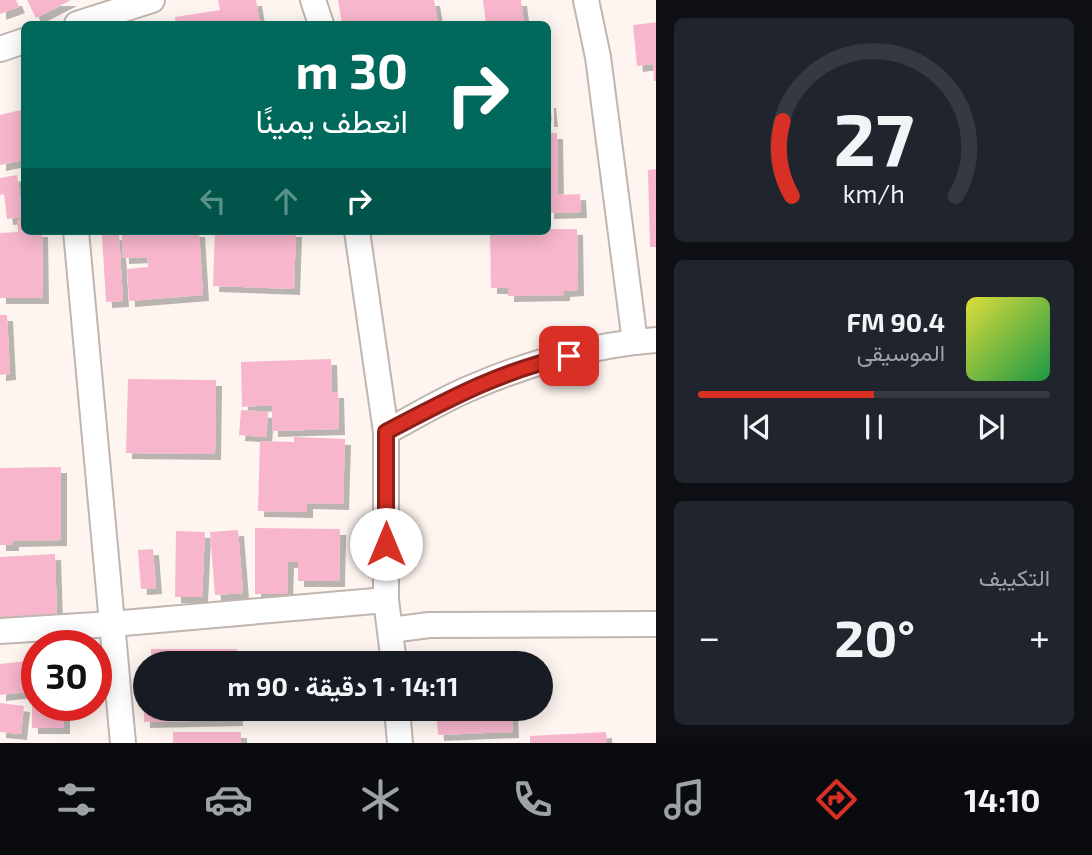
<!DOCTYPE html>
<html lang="ar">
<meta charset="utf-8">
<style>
body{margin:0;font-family:"Exo 2",Vazirmatn,sans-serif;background:#20242c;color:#f1f3f6;direction:rtl;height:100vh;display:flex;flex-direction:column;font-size:26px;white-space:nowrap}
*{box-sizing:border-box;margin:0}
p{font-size:23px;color:#9ea1a6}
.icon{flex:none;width:38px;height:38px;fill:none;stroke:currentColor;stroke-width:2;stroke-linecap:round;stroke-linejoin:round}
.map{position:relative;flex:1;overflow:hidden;direction:ltr}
.side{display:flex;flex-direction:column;gap:18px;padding:18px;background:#0d0f14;width:436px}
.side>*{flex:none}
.hud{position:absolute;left:21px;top:21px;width:530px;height:214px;border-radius:10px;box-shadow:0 4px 18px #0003;direction:rtl;background:#00695c;color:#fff;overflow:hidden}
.speed{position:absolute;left:21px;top:630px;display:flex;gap:14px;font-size:35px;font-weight:700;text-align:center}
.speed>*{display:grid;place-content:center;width:91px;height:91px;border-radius:50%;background:#171b24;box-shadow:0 4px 18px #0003;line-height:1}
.speed .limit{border:10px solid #d22;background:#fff;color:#111}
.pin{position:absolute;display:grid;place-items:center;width:60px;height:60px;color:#fff;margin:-30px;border-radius:14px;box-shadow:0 4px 10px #0006}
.me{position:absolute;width:77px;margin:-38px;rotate:0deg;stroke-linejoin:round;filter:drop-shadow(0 0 5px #0008)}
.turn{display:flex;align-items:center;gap:24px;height:147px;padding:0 28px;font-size:32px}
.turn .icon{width:91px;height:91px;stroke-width:2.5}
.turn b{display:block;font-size:49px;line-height:60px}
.lanes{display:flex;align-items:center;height:66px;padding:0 28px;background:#0003;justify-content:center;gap:35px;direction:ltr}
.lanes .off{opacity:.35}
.big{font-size:52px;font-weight:700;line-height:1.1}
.side .card{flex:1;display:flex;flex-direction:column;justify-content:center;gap:10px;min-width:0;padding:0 24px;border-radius:10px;background:#20242c}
.side .dial{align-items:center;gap:0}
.dial svg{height:182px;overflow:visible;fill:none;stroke:#363941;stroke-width:7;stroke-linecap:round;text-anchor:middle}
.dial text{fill:#f1f3f6;stroke:none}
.song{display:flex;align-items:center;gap:21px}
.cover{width:84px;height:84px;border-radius:10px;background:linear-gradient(135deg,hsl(60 70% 55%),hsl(140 70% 35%))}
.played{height:7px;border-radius:4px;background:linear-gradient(90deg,#d93025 50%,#363941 50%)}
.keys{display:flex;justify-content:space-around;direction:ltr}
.heat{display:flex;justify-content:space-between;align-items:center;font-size:38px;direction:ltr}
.trip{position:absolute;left:133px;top:651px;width:420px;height:70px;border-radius:35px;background:#171b24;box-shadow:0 4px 18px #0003;font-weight:700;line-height:70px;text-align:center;direction:rtl}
.dock{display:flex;height:112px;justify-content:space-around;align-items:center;background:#090b0e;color:#9ea1a6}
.dock .icon{width:49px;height:49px}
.dock .on{color:#d93025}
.dock b{font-size:32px;color:#f1f3f6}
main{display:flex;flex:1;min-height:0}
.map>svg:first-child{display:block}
</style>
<main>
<section class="side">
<div class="card dial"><svg viewBox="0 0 100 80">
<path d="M14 69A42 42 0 1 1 86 69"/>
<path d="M14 69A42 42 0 0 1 10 36" stroke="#d93025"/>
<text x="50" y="56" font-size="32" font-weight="700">27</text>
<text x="50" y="72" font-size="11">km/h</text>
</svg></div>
<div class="card">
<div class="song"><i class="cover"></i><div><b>90.4 FM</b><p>الموسيقى</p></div></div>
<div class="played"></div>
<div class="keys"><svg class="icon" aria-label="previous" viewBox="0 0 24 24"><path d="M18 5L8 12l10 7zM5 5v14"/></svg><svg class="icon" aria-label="pause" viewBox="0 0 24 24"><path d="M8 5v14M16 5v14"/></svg><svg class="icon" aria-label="next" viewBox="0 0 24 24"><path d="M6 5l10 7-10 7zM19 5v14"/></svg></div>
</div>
<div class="card"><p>التكييف</p>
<div class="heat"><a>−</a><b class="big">20°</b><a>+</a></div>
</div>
</section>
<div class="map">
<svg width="657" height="743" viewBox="0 0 657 743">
<defs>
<filter id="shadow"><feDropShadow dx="6" dy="6" stdDeviation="0" flood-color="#0004"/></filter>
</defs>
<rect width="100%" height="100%" fill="#fef5f0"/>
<g fill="#f7b6cc" filter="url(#shadow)">
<path d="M0,0H16L19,7L0,14Z"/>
<path d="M27,0H71L36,18Z"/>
<path d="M218,0H256L260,24H176L175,17L220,10Z"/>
<path d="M338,0H434L438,24H342Z"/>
<path d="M483,0H521L524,23L486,24Z"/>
<path d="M657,22V81H654L653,64L637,66L633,25Z"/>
<path d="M548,102H550L552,121H548Z"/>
<path d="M21,110L24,126V160L0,165V115Z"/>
<path d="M548,133H557L558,195L580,194L581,212L548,213Z"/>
<path d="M657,169V247H650L648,170Z"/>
<path d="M17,175L23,217L7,219L4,194L0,195V178Z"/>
<path d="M17,219H24V231H42L43,298H0V233L18,232Z"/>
<path d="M548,229H577L578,290L564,291V295L508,296V288H491L490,231H548Z"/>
<path d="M162,231H199L203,295L129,301L127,269L148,267L147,257L123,258L122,234Z"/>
<path d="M215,231H296L294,289L213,286Z"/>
<path d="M119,234L123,301L106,302L102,235Z"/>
<path d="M0,315H7L10,374L0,375Z"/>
<path d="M331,359L332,392H338L339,429L272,431V405L242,407L241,362Z"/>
<path d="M128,379L216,380L215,454L126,453Z"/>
<path d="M241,410L268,412L266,437L239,435Z"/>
<path d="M294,437L345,439L343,504L307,503V512L258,511L260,441L294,442Z"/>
<path d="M61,467V540L13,541V545H0V468Z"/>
<path d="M255,528L340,529L339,581H298V562H288L287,594H255Z"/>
<path d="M238,530L243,593L215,595L210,532Z"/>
<path d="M176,531L205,532L202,597H175Z"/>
<path d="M153,549L156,588L141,589L138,550Z"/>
<path d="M55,554L57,615L13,618V625H0V557Z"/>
<rect x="151" y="649" width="86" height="14"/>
<path d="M509,659L510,663H461V661Z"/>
<path d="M37,660V691L0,695V664Z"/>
<path d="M32,700H37V705H64V728H32Z"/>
<path d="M0,703L24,706L21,734L0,732Z"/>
<path d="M144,709H237V720L144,722Z"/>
<path d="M436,709H512L513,732L438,735Z"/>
<rect x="173" y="732" width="68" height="11"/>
<path d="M606,732L607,743H530V736Z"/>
</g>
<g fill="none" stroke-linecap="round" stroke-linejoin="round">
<defs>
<g id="minor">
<path d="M313,0L321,24"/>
<path d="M586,0L598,57L635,342"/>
<path d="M77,24L152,0"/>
<path d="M0,49L24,41"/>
<path d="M76,231L123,743"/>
<path d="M357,231L386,432V600L394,663"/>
<path d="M386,432C415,417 443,399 473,387C528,363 597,344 657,340"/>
<path d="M391,630L429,625L657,624"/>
<path d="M0,631L112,624L386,600"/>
<path d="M397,709L400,743"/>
</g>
</defs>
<use href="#minor" stroke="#c0b5af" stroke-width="28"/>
<use href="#minor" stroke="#fff" stroke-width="24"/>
</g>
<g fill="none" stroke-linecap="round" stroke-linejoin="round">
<defs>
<path id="route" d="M386,544V432C447,400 502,370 569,356"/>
</defs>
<use href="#route" stroke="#8d1f18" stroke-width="18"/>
<use href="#route" stroke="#d93025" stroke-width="12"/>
</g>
</svg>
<div class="speed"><div class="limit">30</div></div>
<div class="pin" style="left:569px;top:356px;background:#d93025"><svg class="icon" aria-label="arrive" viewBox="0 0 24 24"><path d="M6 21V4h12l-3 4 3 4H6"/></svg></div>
<svg class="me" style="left:386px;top:544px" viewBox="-20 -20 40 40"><circle r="19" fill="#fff"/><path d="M0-13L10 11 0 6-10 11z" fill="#d93025"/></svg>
<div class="trip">14:11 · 1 دقيقة · 90 m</div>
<div class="hud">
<div class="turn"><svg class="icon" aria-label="right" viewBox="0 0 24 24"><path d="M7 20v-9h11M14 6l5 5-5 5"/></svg><div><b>30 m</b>انعطف يمينًا</div></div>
<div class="lanes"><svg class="icon off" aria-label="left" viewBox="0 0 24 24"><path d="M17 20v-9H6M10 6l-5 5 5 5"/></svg><svg class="icon off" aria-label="ahead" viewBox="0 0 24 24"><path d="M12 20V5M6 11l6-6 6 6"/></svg><svg class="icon" aria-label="right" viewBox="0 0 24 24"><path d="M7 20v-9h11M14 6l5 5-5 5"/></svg></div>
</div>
</div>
</main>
<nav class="dock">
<b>14:10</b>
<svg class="icon on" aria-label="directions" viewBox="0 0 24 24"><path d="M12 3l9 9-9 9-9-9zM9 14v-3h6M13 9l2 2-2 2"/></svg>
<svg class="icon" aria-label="music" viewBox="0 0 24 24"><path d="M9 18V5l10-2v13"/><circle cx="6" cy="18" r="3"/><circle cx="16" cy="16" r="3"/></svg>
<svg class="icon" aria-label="phone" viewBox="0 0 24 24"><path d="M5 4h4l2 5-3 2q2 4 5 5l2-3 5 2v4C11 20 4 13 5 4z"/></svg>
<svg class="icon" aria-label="climate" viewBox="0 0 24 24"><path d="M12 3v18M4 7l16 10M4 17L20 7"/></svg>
<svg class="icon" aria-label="car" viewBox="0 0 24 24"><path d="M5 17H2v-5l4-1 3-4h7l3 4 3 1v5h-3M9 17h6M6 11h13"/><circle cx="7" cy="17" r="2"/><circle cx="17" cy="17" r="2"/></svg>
<svg class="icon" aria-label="filters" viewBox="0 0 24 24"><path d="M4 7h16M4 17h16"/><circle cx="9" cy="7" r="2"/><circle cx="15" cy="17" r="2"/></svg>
</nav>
